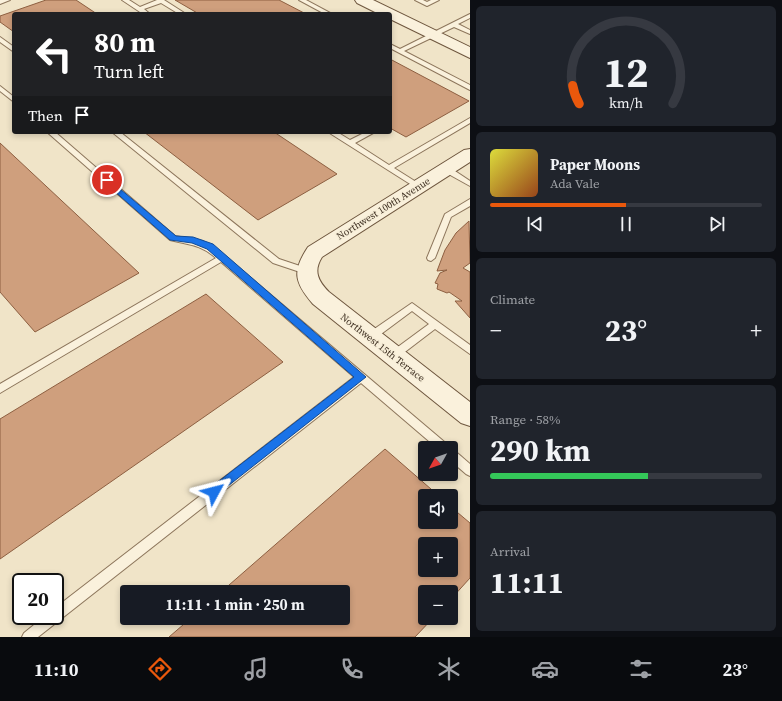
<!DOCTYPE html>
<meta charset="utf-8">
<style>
body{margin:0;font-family:"Source Serif 4",serif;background:#20242c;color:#f1f3f6;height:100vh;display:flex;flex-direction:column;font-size:15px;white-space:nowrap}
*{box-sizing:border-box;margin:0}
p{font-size:13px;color:#9ea1a6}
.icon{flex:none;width:22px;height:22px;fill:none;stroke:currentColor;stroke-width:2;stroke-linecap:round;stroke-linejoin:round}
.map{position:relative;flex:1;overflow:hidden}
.drawer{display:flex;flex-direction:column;gap:6px;padding:6px;background:#0d0f14;width:312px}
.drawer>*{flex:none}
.guide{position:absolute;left:12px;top:12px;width:380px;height:122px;border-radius:4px;box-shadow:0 2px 6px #0003;background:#202124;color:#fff;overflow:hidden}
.needle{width:26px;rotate:230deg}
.controls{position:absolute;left:418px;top:441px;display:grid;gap:8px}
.controls a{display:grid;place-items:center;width:40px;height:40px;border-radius:4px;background:#171b24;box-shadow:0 2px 6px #0003;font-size:20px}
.speed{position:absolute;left:12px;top:573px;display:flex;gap:8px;font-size:20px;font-weight:700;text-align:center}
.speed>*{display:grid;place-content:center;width:52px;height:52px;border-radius:50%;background:#171b24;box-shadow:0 2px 6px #0003;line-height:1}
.speed .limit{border:2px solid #111;border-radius:6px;background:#fff;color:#111}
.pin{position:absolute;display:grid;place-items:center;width:34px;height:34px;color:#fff;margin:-17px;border:2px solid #fff;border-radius:50%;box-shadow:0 1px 4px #0007}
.me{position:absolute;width:44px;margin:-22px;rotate:52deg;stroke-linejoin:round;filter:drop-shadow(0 0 3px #0008)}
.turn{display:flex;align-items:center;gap:14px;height:84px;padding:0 16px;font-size:18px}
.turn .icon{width:52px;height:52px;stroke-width:2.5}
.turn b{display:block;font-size:28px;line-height:34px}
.then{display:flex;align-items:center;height:38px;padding:0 16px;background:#0003;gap:8px;font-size:15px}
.big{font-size:30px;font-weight:700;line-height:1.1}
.drawer .card{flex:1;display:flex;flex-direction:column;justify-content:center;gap:6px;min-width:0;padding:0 14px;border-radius:6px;background:#20242c}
.drawer .dial{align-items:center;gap:0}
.dial svg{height:104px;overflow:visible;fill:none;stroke:#363941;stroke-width:7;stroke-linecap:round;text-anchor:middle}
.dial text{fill:#f1f3f6;stroke:none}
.song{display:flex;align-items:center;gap:12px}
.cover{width:48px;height:48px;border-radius:6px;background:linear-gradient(135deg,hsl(60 70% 55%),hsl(20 70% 35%))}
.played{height:4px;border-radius:2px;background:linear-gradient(90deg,#ea580c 50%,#363941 50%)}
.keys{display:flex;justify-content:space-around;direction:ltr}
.heat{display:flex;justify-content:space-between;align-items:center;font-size:22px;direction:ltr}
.charge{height:6px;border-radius:3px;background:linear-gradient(90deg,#34c759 58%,#363941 0)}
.trip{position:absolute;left:120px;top:585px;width:230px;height:40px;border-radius:4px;background:#171b24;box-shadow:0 2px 6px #0003;font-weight:700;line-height:40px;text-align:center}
.dock{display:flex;height:64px;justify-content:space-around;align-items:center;background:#090b0e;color:#9ea1a6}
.dock .icon{width:28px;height:28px}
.dock .on{color:#ea580c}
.dock b{font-size:18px;color:#f1f3f6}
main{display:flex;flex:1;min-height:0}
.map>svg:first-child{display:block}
</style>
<main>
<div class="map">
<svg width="470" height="637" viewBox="0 0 470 637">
<rect width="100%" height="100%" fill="#f0e4c8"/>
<g fill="#cf9f7d" stroke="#8d5f41" fill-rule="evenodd">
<path d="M46,0H76L97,14H14V32L0,22V16Z"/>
<path d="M175,0H279L306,14H199Z"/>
<path d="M390,59L469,101L406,137L390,128Z"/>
<path d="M144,132H274L337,174L258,220Z"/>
<path d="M0,143L139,273L35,332L0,292Z"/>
<path d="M469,221L470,263L463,268L470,272V318L455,301H462L449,292L447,293L437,289L438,284L435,283L440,273L447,270L437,271L445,250L456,233Z"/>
<path d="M206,294L283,362L0,559V419Z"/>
<path d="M385,449L439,496H425V522H451V507L470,523V578L451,599V592H425V618H433L415,637H169L191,618H343V592H221ZM425,544H451V570H425Z"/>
</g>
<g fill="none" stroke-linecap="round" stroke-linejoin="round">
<defs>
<g id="lane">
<path d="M0,0H10L0,4Z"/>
<path d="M122,0H129L140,7L157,0H164L186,14H179L161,3L144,9L150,14H143Z"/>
<path d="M299,0H306L332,14H325Z"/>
<path d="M415,0H423L427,2L431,0H439L427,6Z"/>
<path d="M470,14V18L458,24L470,30V34L454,27L404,51L470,85V90L390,48V44L400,49Z"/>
<path d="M0,37L14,47V52L0,42Z"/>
<path d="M0,86L14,97V102L0,91Z"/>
<path d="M470,118V123L394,168L421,185V189H418L328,132H337L350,140L366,132H375L355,143L389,165Z"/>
<path d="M47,132H55L175,236L203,241L219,251L448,445L449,448H437L361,383L38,637H22L24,633L45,616H55V608L354,377L221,262L0,393V384L216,258C200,244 189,245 170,240Z"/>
<path d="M112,132H120L279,259L309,269L310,271L309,273L306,274L273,263Z"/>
<path d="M443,167H449L470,181V186L443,171Z"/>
<path d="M470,199V206L451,217L435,258L431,261L428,260L427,258L445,214Z"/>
<path d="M412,303L470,345V354L435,329L397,358H391L389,355L391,352L429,324L412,311L373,340H367L365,337L367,334Z"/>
<path d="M451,449L455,451L470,464V476L466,474L451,461Z"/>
</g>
<g id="secondary">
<path d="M355,0H373L470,47V58L390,19V14H379L357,3Z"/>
<path d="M470,149V162L322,257C313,271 318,281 329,292L470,402V426L461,423L313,304C294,282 292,271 308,247L464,150Z"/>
</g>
</defs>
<use href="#lane" stroke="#8d765c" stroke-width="2"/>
<use href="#secondary" stroke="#6f573f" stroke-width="2"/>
<use href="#lane" fill="#faf1dc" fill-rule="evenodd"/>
<use href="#secondary" fill="#faf1dc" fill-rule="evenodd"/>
</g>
<path fill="#1a73e8" stroke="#114b97" d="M107,178L176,236L193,237L213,244L366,377L214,497L210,495L209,492L210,488L354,377L207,249L192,243L170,240L104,182L103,180Z"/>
<g text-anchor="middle" stroke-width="3" stroke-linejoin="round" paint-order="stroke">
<g font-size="10" fill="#3d2e20" stroke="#f7eed8">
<text transform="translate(383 208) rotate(-32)" y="4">Northwest 100th Avenue</text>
<text transform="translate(383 347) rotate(38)" y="4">Northwest 15th Terrace</text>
</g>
</g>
</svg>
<div class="controls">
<a><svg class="needle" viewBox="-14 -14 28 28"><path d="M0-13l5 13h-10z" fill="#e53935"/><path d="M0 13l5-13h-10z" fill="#9ea1a6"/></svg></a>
<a><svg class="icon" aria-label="sound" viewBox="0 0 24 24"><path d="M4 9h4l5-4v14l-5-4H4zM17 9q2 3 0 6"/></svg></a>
<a>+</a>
<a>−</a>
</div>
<div class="speed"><div class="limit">20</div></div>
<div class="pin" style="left:107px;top:180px;background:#d93025"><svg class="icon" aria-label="arrive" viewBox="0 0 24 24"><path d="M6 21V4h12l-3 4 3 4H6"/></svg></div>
<svg class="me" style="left:214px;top:492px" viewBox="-20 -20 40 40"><path d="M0-17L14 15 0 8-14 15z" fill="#1a73e8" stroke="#fff" stroke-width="4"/></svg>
<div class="trip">11:11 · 1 min · 250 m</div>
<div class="guide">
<div class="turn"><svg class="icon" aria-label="left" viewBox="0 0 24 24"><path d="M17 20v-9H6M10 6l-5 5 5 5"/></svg><div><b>80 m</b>Turn left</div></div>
<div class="then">Then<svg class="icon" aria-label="arrive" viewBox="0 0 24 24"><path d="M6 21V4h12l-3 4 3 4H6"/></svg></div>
</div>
</div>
<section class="drawer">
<div class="card dial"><svg viewBox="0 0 100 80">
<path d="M14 69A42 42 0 1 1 86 69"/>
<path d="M14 69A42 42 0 0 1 9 55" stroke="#ea580c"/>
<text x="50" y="56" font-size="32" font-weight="700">12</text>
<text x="50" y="72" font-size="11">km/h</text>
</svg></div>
<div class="card">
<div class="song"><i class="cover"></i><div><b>Paper Moons</b><p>Ada Vale</p></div></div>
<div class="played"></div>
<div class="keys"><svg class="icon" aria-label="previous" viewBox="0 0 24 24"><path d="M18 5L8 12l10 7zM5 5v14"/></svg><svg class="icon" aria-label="pause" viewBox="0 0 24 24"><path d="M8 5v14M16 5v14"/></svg><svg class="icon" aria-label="next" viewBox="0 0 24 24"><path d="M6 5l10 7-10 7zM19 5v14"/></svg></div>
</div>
<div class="card"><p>Climate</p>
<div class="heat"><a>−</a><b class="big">23°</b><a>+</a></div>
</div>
<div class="card"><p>Range · 58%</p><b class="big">290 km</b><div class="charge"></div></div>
<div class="card"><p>Arrival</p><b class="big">11:11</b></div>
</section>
</main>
<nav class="dock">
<b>11:10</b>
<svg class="icon on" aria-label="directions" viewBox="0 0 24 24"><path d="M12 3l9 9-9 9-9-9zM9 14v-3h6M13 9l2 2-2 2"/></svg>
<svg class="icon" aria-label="music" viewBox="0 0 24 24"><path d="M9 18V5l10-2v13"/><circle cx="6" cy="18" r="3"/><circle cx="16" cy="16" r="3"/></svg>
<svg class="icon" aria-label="phone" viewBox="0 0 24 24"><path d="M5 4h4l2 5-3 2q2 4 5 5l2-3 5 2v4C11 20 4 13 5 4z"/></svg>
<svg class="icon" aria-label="climate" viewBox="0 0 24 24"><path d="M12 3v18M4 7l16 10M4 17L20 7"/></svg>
<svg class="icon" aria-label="car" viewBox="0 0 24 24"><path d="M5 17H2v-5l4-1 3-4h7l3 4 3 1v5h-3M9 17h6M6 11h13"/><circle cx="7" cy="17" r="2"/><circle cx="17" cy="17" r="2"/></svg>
<svg class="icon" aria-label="filters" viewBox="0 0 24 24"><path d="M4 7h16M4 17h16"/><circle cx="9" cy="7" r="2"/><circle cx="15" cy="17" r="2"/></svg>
<b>23°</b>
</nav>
